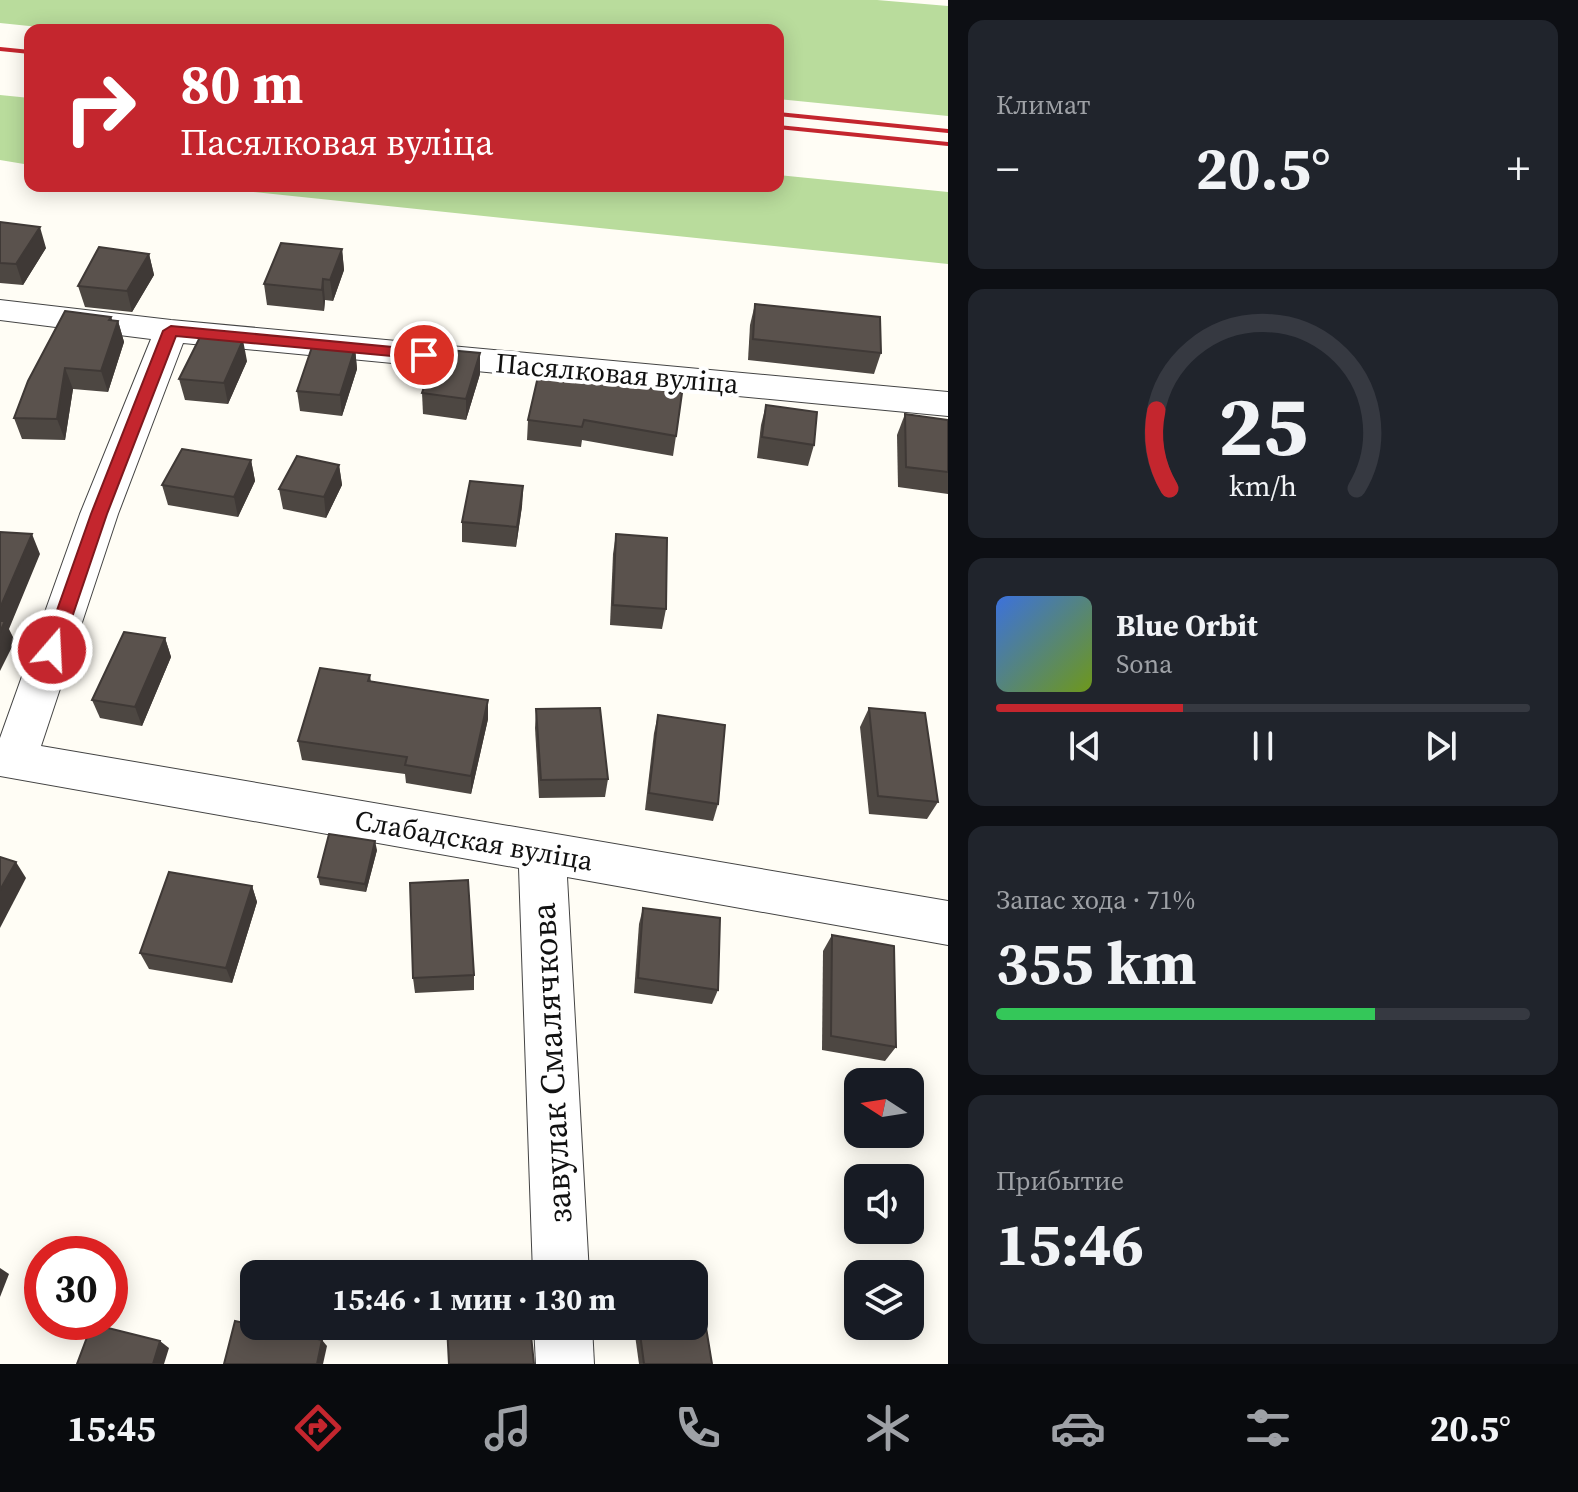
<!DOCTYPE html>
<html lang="ru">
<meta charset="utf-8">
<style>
body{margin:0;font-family:"Source Serif 4",serif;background:#20242c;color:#f1f3f6;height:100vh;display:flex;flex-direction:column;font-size:30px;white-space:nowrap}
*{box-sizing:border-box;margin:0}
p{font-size:26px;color:#9ea1a6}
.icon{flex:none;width:44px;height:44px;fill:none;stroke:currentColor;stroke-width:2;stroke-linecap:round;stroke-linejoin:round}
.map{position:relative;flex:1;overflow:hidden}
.sheet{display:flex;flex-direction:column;gap:20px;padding:20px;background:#0d0f14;width:630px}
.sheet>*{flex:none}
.guide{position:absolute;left:24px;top:24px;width:760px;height:168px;border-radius:16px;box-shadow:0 4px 20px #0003;background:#c4262e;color:#fff;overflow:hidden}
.needle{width:52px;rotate:282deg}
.buttons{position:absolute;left:844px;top:1068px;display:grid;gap:16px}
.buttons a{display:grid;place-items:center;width:80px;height:80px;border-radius:16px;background:#171b24;box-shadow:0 4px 20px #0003;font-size:40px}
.speed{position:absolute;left:24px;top:1236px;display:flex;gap:16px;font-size:40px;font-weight:700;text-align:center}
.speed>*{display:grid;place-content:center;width:104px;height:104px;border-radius:50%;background:#171b24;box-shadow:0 4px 20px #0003;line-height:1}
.speed .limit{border:12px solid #d22;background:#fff;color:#111}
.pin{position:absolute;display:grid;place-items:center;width:68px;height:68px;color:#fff;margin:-34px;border:4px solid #fff;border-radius:50%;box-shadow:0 2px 8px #0007}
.me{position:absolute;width:88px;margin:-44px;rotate:19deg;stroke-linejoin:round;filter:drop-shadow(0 0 6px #0008)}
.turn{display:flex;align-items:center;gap:28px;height:168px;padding:0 24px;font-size:36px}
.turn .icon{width:104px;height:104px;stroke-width:2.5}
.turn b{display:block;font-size:56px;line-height:68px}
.big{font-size:60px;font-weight:700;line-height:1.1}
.sheet .widget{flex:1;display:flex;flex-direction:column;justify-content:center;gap:12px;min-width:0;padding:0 28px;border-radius:16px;background:#20242c}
.sheet .dial{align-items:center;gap:0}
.dial svg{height:208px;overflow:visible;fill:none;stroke:#363941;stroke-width:7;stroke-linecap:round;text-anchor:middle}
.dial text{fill:#f1f3f6;stroke:none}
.song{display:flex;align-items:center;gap:24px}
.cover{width:96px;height:96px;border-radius:12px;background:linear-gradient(135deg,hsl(220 70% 55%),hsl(80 70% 35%))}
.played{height:8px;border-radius:4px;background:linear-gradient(90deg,#c4262e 35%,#363941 35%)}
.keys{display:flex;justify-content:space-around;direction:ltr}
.heat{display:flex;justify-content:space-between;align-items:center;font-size:44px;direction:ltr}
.charge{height:12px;border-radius:6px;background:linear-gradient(90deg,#34c759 71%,#363941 0)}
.trip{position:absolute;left:240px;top:1260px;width:468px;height:80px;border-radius:16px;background:#171b24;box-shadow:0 4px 20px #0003;font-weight:700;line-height:80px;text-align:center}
.dock{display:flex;height:128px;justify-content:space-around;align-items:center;background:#090b0e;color:#9ea1a6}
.dock .icon{width:56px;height:56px}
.dock .selected{color:#c4262e}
.dock b{font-size:36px;color:#f1f3f6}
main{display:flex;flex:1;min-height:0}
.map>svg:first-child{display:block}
</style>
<main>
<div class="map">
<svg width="948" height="1364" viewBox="0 0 948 1364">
<rect width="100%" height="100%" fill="#fffdf5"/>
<g fill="#b9dc9c">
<path d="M0,0H877L948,6V116L778,99V30H68L0,23Z"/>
<path d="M0,95L30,98V165L0,160Z"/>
<path d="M778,175L948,192V264L195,186H778Z"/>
</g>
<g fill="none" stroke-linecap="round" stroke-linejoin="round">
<defs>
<g id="street">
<path d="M0,300L171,320L948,392V416L183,343L118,514L41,746L948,901V945L567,877L589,1274H533L519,868L0,776V738L80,514L151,339L0,320Z"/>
<path d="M534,1326H592L594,1364H536Z"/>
</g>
</defs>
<use href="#street" stroke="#444" stroke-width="2"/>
<use href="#street" fill="#fff" fill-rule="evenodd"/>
<g stroke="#c4262e" stroke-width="4">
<path d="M0,49L30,52"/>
<path d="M778,114L948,131"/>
<path d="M778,127L948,144"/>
</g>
</g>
<g fill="#4d4742">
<path d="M0,222L46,248L23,285L0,283Z"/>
<path d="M342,249L344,270L333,301L325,300L324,311L267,305L264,284Z"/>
<path d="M149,254L154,275L132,312L85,307L78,286Z"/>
<path d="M755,304L881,353L874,374L748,360L750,325Z"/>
<path d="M111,317L112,320L118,321L124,342L108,392L73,389L65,440L22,439L14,418Z"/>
<path d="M355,348L357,369L342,416L300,411L297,391Z"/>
<path d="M247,361L228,404L185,400L179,379Z"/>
<path d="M539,372L676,436L673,456L582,440L581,447L527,440L528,420Z"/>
<path d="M480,374L466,420L423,414L422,393Z"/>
<path d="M766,405L814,445L808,466L757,458L761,425Z"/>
<path d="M905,414L948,420V494L898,487L897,435Z"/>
<path d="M251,460L255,481L238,517L168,505L162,485Z"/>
<path d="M339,465L342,485L326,518L283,509L279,489Z"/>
<path d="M523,486L522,506L516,547L462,542V522Z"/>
<path d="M616,534L666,609L662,629L610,625L613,554Z"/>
<path d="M165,638L171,657L142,726L100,718L92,700Z"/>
<path d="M370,675L371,682L488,700V719L471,794L406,783L405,774L302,760L298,741Z"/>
<path d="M869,708L938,802L927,819L869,814L860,727Z"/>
<path d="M536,709L608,779L605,797L539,798L535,728Z"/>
<path d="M658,715L718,804L713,821L645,810L654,733Z"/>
<path d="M377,850L366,892L320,885L318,877Z"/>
<path d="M252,886L257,902L232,983L149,969L140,953Z"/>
<path d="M643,908L718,990L712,1004L634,993L639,924Z"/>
<path d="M832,935L896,1047L885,1061L822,1050L823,951Z"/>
<path d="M474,975V990L415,993L413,978Z"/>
<path d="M635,1326H694L712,1364H639L634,1328Z"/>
</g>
<g fill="#3f3936">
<path d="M40,227L46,248L23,285L16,264Z"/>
<path d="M342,249L344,270L333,301L330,280Z"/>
<path d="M149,254L154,275L132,312L127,291Z"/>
<path d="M323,279L325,300L324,311L322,290Z"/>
<path d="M111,317L115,330L118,321L124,342L108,392L101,371L109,320Z"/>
<path d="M243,340L247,361L228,404L224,383Z"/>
<path d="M355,348L357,369L342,416L340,395Z"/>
<path d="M480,353V374L466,420V399Z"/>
<path d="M65,368L73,389L65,440L57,419Z"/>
<path d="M251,460L255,481L238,517L234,497Z"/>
<path d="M339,465L342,485L326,518L324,497Z"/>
<path d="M523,486L522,506L516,547L517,527Z"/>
<path d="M32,534L40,554L9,629L15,641L0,671V608Z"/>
<path d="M165,638L171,657L142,726L135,707Z"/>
<path d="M488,700V719L471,794V776Z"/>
<path d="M375,841L377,850L366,892L365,884Z"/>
<path d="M16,862L26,878L0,928V890Z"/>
<path d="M252,886L257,902L232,983L226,968Z"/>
<path d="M0,1268L9,1274L0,1297Z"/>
<path d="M322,1340L327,1346L323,1364H317Z"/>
<path d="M160,1341L169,1348L164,1364H153Z"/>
</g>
<g fill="#5a524d" stroke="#3f3936" stroke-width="2">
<path d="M0,222L40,227L16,264L0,263Z"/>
<path d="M281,243L342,249L330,280L323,279L322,290L264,284Z"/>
<path d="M99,247L149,254L127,291L78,286Z"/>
<path d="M755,304L880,317L881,353L753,339Z"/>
<path d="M65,311L111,317L109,320L118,321L101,371L65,368L57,419L14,418L28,381Z"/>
<path d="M201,335L243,340L224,383L179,379Z"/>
<path d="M313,344L355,348L340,395L297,391Z"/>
<path d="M437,349L480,353L466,399L422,393Z"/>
<path d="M539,372L682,393L676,436L584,420L582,427L528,420Z"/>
<path d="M766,405L817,412L814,445L762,437Z"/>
<path d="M905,414L948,420V472L906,467Z"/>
<path d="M182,449L251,460L234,497L162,485Z"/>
<path d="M297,456L339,465L324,497L279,489Z"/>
<path d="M470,481L523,486L517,527L462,522Z"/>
<path d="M0,532L32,534L0,608Z"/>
<path d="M616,534L667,538L666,609L613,605Z"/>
<path d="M0,621H5L0,632Z"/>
<path d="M124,632L165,638L135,707L92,700Z"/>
<path d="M320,668L370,675L368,681L488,700L471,776L405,765L407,757L298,741Z"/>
<path d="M600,708L608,779L541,780L536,709Z"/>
<path d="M869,708L925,713L938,802L878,796Z"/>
<path d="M658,715L725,725L718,804L649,793Z"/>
<path d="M329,834L375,841L365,884L318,877Z"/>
<path d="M0,857L16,862L0,890Z"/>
<path d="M169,872L252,886L226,968L140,953Z"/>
<path d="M468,880L474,975L413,978L410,883Z"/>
<path d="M643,908L720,918L718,990L638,978Z"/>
<path d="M832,935L894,946L896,1047L831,1036Z"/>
<path d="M704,1315L712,1364H644L639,1326H694V1316Z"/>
<path d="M235,1321L322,1340L317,1364H224Z"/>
<path d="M92,1324L160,1341L153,1364H77Z"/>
<path d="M447,1326H530L534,1364H449Z"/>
</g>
<path fill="#c4262e" stroke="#7f191e" stroke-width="2" d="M171,326L424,350L431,355L424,359L176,336L107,514L61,650L52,657L46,655L43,650L91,514L163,331Z"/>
<g text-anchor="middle" stroke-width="8" stroke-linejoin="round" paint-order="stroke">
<g font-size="28" fill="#111" stroke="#fff">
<text transform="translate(617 373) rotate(5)" y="10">Пасялковая вуліца</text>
<text transform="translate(474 840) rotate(10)" y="10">Слабадская вуліца</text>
</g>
<g font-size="34" fill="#111" stroke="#fff">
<text transform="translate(551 1063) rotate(-93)" y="12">завулак Смалячкова</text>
</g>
</g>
</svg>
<div class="buttons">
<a><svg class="needle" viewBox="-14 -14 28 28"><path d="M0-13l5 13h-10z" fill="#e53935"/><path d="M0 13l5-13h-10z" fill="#9ea1a6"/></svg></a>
<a><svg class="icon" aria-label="sound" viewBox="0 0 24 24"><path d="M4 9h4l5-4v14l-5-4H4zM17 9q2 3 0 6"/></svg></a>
<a><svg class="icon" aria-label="layers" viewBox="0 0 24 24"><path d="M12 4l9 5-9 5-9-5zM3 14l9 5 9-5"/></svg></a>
</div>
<div class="speed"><div class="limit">30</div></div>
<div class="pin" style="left:424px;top:355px;background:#d93025"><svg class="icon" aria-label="arrive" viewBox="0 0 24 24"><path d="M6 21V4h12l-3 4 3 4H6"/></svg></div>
<svg class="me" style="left:52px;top:650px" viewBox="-20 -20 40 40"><circle r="17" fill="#c4262e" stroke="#fff" stroke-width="3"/><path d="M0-11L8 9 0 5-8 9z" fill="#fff"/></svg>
<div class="trip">15:46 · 1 мин · 130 m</div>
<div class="guide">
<div class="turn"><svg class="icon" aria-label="right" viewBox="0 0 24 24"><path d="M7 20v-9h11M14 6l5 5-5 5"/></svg><div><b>80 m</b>Пасялковая вуліца</div></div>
</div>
</div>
<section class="sheet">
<div class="widget"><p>Климат</p>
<div class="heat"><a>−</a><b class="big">20.5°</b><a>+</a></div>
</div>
<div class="widget dial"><svg viewBox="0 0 100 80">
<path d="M14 69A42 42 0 1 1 86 69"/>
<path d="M14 69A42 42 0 0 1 9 39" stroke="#c4262e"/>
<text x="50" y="56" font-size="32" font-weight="700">25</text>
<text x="50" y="72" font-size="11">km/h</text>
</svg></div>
<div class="widget">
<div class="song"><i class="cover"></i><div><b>Blue Orbit</b><p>Sona</p></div></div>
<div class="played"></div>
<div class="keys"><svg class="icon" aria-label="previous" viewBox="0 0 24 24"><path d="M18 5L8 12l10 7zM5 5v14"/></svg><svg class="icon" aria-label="pause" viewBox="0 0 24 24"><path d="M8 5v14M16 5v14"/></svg><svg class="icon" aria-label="next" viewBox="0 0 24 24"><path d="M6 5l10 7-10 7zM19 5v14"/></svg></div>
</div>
<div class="widget"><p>Запас хода · 71%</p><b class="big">355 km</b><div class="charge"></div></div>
<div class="widget"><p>Прибытие</p><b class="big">15:46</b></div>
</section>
</main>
<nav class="dock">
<b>15:45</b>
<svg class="icon selected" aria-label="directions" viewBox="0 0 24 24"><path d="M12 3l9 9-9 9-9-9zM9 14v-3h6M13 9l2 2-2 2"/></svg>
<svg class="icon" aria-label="music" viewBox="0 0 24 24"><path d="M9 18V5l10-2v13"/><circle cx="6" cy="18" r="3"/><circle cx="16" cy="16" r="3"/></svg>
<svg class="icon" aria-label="phone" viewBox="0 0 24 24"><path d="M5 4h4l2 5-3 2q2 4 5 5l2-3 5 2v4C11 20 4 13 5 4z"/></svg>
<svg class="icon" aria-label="climate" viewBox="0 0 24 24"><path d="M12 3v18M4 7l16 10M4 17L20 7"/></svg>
<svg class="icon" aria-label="car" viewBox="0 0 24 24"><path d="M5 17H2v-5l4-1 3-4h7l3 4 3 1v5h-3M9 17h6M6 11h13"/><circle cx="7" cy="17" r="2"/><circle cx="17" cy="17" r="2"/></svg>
<svg class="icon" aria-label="filters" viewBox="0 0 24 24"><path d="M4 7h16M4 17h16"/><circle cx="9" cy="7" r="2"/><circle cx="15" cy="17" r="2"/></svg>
<b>20.5°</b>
</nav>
